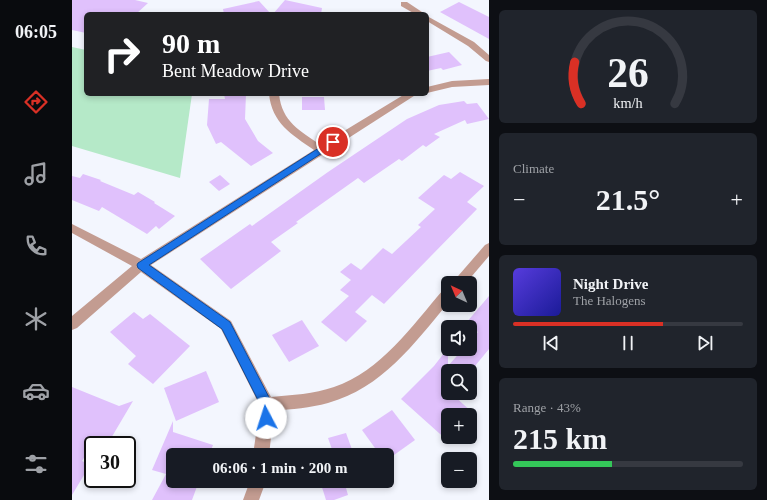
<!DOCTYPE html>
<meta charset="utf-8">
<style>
body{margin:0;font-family:"Times New Roman",serif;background:#20242c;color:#f1f3f6;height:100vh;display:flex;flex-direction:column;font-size:15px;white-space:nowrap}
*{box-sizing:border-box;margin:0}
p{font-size:13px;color:#9ea1a6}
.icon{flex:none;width:22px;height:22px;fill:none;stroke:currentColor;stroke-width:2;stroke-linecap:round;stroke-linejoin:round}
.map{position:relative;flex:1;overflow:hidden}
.side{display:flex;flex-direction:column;gap:10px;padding:10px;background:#0d0f14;width:278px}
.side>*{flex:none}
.guide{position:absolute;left:12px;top:12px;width:345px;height:84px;border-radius:6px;box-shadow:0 2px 6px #0003;background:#202124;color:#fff;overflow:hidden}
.needle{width:26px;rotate:316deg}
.controls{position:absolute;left:369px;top:276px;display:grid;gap:8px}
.controls a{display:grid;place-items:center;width:36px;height:36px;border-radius:6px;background:#171b24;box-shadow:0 2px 6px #0003;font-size:20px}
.speed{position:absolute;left:12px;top:436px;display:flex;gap:8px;font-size:20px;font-weight:700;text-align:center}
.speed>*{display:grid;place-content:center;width:52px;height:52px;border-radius:50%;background:#171b24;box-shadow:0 2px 6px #0003;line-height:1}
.speed .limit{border:2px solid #111;border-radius:6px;background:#fff;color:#111}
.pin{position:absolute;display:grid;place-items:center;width:34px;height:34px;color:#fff;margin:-17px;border:2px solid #fff;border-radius:50%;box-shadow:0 1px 4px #0007}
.me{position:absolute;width:44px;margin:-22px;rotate:355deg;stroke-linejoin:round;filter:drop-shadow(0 0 3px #0008)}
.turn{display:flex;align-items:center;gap:14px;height:84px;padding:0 12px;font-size:18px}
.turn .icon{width:52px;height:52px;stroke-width:2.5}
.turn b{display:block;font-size:28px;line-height:34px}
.big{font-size:30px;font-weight:700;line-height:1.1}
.side .tile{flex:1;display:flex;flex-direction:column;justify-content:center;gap:6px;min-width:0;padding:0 14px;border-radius:6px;background:#20242c}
.side .dial{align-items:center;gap:0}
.dial svg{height:104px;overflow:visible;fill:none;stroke:#363941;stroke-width:7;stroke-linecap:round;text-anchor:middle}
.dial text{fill:#f1f3f6;stroke:none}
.song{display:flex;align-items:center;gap:12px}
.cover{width:48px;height:48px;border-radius:6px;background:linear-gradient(135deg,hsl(250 70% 55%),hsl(240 70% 35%))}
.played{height:4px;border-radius:2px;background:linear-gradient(90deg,#d93025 65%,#363941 65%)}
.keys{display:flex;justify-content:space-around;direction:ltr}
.heat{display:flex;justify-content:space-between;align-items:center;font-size:22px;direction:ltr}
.charge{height:6px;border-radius:3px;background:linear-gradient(90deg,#34c759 43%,#363941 0)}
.trip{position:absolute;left:94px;top:448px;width:228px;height:40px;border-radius:6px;background:#171b24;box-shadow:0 2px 6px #0003;font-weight:700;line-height:40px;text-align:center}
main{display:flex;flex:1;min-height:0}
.menu{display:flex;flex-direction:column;width:72px;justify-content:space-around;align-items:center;background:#090b0e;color:#9ea1a6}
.menu .icon{width:28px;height:28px}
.menu .current{color:#d93025}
.menu b{font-size:18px;color:#f1f3f6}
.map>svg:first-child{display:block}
</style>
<main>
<nav class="menu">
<b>06:05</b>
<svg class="icon current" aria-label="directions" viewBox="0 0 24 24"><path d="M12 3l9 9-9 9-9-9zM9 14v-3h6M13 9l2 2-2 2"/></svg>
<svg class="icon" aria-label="music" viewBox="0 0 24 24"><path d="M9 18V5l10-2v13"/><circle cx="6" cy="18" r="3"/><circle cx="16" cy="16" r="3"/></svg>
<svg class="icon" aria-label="phone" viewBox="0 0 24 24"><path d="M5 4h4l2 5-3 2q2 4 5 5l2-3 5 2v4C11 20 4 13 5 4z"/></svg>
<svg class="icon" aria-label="climate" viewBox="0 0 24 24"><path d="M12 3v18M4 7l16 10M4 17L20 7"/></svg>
<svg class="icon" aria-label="car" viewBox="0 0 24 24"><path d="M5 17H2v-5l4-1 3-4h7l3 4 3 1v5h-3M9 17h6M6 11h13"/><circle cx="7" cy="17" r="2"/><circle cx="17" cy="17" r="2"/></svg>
<svg class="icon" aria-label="filters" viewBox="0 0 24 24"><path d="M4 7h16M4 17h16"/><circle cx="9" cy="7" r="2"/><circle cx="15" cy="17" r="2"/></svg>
</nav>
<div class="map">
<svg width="417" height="500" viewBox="0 0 417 500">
<rect width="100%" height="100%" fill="#f3f6fe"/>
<path fill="#b5e9c8" d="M0,47L14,50V94H120L108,178L0,146Z"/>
<g fill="#e0c1fc">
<path d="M0,0H63L76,3L64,14H14V33L0,30Z"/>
<path d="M213,0L250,8L249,14H201Z"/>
<path d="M187,1L199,14H152L151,9Z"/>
<path d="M387,2L417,17V39L368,12Z"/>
<path d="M377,52L390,65L371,70L369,68L355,71V57Z"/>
<path d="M152,94H174L173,119L186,141L201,153L179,166L149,142L144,144L135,125L137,99H153Z"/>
<path d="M230,97H252L253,110H230Z"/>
<path d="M392,101L395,104L405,103L417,119L395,124L393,120L362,134L368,137L354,147L351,145L330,161L327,159L292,183L286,178L224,222L226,223L199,242L209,251L159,289L128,259L178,224L180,226L256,172L335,119L367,105Z"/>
<path d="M388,172L412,186L395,202L405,209L312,304L300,295L283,312L295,321L274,342L249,322L277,296L268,290L279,280L268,272L279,263L289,270L311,248L320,254L349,227L346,225L363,209L346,198L372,175L379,179Z"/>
<path d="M11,174L29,180L28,181L62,195L66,192L83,202L82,203L103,216L87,229L84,226L75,234L30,207L27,211L0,200V176L8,178Z"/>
<path d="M148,175L158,184L147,191L137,182Z"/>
<path d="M417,296V349L398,372V371H376V393H381L380,394L402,414L398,419V415H376V437H382L377,442L329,399L362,366L376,348V366L391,349H398V341L406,332L394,323Z"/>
<path d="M62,312L71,319L78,314L118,346L81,384L56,364L64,356L38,332Z"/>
<path d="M230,320L247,346L217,362L200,335Z"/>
<path d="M134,371L147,402L104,421L92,388Z"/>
<path d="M0,387L47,406L61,401L35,445L23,440L10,461L18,465L0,495Z"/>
<path d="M320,410L343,440L322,455H308L290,430Z"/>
<path d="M101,421V432L141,445L137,455H101V481H127L120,500H80L94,474L80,470Z"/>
<path d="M274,433L282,455H262L256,438Z"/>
<path d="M248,481H272L276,495L262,500H254Z"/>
</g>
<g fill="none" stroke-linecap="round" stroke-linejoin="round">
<g fill="#c39c91" fill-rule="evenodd">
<path d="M329,2H335L353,14H343L329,6Z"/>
<path d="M355,16L402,42L417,55V62L414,61L396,46L355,21Z"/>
<path d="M417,79V85L380,87L355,93V87L380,81Z"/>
<path d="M197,94H207C210,122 228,131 249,145L333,94H345L79,265L159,321L199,397C220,395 242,394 262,387C309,371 340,326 371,290L376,289V303C342,344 310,388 256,403C238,408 220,409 202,411L197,455H181L188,406L149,329L69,272L5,328L0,330V316L60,266L0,233V224L69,259L242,150C219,134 200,123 197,94Z"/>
<path d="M417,243V256L394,283H380L413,245Z"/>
<path d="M178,481H194L187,500H171Z"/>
</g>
</g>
<path fill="#1a73e8" stroke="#114b97" d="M261,139L265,142L264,144L77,265L158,322L201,405L197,422L194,423L190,422L188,418L189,406L150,329L66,268L65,265L66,263Z"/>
</svg>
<div class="controls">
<a><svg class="needle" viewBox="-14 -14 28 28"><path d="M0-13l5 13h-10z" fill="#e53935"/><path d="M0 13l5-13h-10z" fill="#9ea1a6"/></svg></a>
<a><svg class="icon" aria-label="sound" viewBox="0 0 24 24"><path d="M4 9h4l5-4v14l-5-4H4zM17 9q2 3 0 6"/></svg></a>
<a><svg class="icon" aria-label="search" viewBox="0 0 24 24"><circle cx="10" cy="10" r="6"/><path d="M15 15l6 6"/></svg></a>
<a>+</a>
<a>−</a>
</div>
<div class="speed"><div class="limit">30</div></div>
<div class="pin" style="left:261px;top:142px;background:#d93025"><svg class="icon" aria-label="arrive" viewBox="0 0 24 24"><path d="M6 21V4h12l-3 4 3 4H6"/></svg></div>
<svg class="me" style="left:194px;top:418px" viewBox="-20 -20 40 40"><circle r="19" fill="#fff"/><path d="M0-13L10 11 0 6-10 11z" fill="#1a73e8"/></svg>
<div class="trip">06:06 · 1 min · 200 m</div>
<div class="guide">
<div class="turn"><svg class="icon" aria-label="right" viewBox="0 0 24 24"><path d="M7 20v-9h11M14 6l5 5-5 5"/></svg><div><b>90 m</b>Bent Meadow Drive</div></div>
</div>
</div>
<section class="side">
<div class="tile dial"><svg viewBox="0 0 100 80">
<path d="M14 69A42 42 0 1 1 86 69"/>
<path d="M14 69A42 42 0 0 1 9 37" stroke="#d93025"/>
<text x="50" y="56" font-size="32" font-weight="700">26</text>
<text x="50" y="72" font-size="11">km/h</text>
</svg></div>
<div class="tile"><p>Climate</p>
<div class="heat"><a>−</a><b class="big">21.5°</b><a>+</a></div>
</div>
<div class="tile">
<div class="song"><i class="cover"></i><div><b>Night Drive</b><p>The Halogens</p></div></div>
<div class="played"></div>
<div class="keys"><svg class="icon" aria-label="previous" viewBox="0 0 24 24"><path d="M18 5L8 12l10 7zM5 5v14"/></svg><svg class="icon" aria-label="pause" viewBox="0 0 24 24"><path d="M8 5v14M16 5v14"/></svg><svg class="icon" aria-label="next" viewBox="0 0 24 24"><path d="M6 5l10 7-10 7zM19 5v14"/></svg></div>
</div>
<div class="tile"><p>Range · 43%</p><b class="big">215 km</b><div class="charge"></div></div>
</section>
</main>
